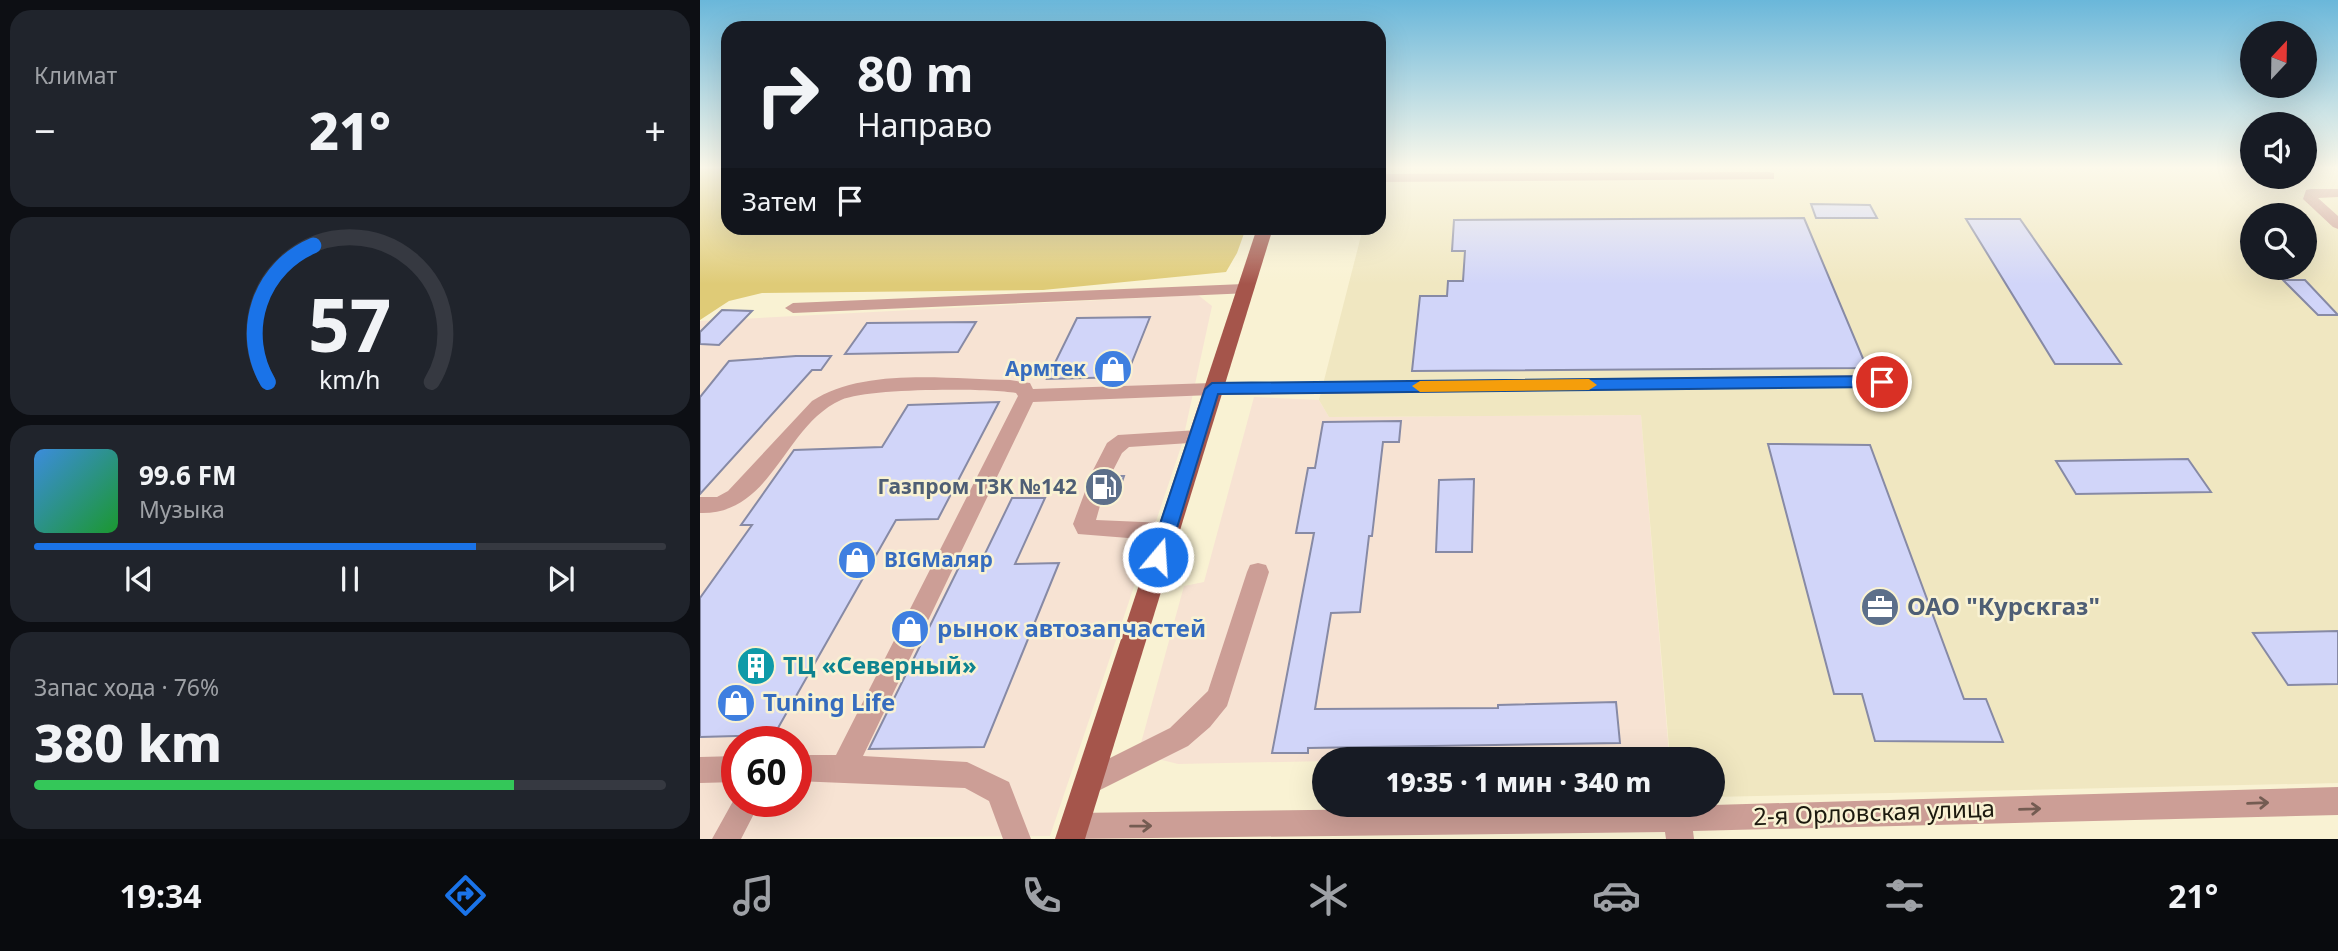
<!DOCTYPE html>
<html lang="ru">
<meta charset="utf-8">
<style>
body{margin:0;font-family:"Noto Sans",sans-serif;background:#20242c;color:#f1f3f6;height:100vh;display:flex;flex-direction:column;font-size:26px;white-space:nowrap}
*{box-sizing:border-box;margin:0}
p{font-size:23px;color:#9ea1a6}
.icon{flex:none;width:38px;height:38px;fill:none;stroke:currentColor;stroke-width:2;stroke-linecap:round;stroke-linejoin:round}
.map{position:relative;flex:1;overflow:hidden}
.panel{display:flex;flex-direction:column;gap:10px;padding:10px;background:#0d0f14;width:700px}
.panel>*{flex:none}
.guide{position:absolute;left:21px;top:21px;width:665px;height:214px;border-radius:21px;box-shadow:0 7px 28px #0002;background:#171b24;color:#f1f3f6;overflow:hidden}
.needle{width:46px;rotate:22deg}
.controls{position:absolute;left:1540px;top:21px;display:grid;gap:14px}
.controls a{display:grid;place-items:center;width:77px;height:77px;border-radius:50%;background:#171b24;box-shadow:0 7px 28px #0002;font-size:35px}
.speed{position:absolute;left:21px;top:726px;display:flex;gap:14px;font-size:35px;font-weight:700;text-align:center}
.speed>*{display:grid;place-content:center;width:91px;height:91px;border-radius:50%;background:#171b24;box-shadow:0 7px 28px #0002;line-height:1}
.speed .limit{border:10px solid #d22;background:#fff;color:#111}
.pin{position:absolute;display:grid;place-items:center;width:60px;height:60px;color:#fff;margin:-30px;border:4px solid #fff;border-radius:50%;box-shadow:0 2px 7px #0007}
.me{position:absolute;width:77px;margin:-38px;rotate:18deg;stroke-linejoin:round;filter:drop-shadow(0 0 5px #0008)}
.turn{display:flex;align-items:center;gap:24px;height:147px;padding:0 21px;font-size:32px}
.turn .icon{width:91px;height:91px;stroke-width:2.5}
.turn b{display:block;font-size:49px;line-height:60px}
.then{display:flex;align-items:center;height:66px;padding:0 21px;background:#0003;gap:14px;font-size:26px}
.big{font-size:52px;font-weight:800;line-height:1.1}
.panel .card{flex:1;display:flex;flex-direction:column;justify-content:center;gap:10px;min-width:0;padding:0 24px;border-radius:21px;background:#20242c}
.panel .dial{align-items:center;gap:0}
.dial svg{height:182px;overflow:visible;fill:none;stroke:#363941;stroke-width:7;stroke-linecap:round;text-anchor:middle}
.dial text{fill:#f1f3f6;stroke:none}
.song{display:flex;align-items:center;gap:21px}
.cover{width:84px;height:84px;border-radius:10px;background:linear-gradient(135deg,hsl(210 70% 55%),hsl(130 70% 35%))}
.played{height:7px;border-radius:4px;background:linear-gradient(90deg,#1a73e8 70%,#363941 70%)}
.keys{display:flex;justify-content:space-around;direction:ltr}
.heat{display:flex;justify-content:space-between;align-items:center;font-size:38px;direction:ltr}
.charge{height:10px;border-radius:5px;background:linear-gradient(90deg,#34c759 76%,#363941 0)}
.trip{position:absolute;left:612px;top:747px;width:413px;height:70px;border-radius:35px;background:#171b24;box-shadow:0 7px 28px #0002;font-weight:800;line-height:70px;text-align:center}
.tabs{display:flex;height:112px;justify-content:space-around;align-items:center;background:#090b0e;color:#9ea1a6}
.tabs .icon{width:49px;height:49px}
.tabs .selected{color:#1a73e8}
.tabs b{font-size:32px;color:#f1f3f6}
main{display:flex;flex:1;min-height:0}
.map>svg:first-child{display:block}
</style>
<main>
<section class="panel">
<div class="card"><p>Климат</p>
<div class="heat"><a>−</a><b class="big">21°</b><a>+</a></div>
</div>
<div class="card dial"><svg viewBox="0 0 100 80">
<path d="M14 69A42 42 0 1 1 86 69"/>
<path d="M14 69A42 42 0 0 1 34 9" stroke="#1a73e8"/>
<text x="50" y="56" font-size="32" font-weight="700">57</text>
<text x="50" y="72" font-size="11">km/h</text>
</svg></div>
<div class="card">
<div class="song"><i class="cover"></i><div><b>99.6 FM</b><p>Музыка</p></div></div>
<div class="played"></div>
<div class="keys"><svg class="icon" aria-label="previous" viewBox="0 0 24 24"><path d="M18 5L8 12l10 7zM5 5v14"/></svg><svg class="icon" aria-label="pause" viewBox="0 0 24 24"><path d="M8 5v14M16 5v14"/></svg><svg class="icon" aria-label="next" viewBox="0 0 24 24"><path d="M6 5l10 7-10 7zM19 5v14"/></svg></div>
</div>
<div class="card"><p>Запас хода · 76%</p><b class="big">380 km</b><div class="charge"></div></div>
</section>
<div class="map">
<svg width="1638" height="839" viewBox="0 0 1638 839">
<rect width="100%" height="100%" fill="#f9f2d3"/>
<g fill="#f7e3d3" fill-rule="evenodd">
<path d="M498,295L512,306L482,444L350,836L0,839V321ZM37,742H96V802H37Z"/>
<path d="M554,397L619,400L629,417L941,415L969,754L478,764L438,754L484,586L504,582Z"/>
</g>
<path fill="#f0e7c1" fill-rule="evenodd" d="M679,167H1552V177H1605V167H1638V783L1013,797V760L970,759L941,415L629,417L619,400L663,228H679ZM1552,215H1605V268H1552Z"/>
<path fill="#dfcb77" d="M0,167H28V228H546L537,253L526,272L343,290L62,293L29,301L0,320Z"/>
<g fill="#d1d5f9" stroke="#878aa5" stroke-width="2">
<path d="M1111,204L1170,205L1177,218H1116Z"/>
<path d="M1104,218L1167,368L712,371L720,296H747L748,281H763L765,251H752L754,220Z"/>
<path d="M1266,219H1320L1421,364H1355Z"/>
<path d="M1583,280H1605L1638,315H1618Z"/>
<path d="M22,310L52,311L19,345L0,344V332Z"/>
<path d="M450,317L426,377L347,379L377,318Z"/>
<path d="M276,322L258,352L145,354L167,323Z"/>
<path d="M96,356H131L121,370H112L0,494V397L29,361Z"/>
<path d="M299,402L238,519L196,520L74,735L0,737V598L52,525H41L94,450L182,447L208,405Z"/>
<path d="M701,421L699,442H683L672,536H669L660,612L631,613L615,709L798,708V705L916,702L920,743L608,748V753H572L614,533H596L608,468H615L623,422Z"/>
<path d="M1068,444L1170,445L1264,699H1286L1303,742L1175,741L1162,694H1134Z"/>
<path d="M1488,459L1511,492L1376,494L1356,461Z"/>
<path d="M413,476H424L419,490H415L413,495H405L403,489L407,487Z"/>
<path d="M774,479L772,552H736L739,480Z"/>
<path d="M312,498H345L315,564L359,563L284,747L169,749L260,565L280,564Z"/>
<path d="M1638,631V684L1588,685L1553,633Z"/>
</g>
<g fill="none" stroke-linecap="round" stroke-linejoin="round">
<g fill="#cc9e96" fill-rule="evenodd">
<path d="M1069,172L1074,173V179L679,182V174Z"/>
<path d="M1611,189H1638V197L1618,198L1638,216V229L1633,227L1603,199L1606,190Z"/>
<path d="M544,284L552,289L550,293L93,313L85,308L93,303Z"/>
<path d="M1182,375L1189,377L1191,381L1189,385L1182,387L512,395L333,402L163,756L267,762L309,782L331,839H303L289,801L265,788L96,781V755H136L318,396L316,393C284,388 169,388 141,400C83,426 73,515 0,513V497H17L28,491L112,401C163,367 250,379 310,380L330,383L333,389L512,383Z"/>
<path d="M498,430L505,432L508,437L505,442L429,447L422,453L405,486L398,488L391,486L388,480L407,443L418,435Z"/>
<path d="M393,487L400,489L403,495L396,520L466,523L474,526L477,532L474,538L466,541L378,534L373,524L386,489Z"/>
<path d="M558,563L566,565L569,572L527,706L510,727L488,746L396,792L387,796L378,792L374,783L378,774L470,728L508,691L547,572L550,565Z"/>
<path d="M37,756V782L0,783V757Z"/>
<path d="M1638,787V815L993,831L994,839H966L965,832L369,839L363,837L359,827L363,817L373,813L1013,805Z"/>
<path d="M37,794V802H60L41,839H12Z"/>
</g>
<path fill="#a5554b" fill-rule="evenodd" d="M557,228H573L385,839H355Z"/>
</g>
<defs><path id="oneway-shaft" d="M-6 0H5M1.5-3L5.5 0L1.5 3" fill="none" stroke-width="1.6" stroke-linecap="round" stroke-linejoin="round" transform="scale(1.75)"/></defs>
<g stroke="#745c52">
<use href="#oneway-shaft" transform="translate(1558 803) rotate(-2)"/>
<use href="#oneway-shaft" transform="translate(1330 809) rotate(-2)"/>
<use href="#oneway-shaft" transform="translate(441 826) rotate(-1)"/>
</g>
<linearGradient id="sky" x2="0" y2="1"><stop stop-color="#6ab7da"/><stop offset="0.59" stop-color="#fcf9eb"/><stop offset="1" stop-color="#fcf9eb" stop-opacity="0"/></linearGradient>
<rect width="1638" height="284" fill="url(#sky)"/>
<path fill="#1a73e8" stroke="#114b97" stroke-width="2" d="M1182,376L1190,382L1182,387L518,394L468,557L465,563L458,565L452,563L449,557L505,389L512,383Z"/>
<path fill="#f59e0b" d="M889,379L897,385L889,390L720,392L712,386L720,381Z"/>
<defs>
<symbol id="shop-disc" viewBox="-11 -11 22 22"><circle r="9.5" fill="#3f7fe0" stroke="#f9f2d3"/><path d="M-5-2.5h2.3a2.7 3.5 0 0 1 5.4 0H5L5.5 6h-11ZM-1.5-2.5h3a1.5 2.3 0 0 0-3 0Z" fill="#fff"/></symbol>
<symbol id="fuel-disc" viewBox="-11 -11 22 22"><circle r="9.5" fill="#5c6f8a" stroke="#f9f2d3"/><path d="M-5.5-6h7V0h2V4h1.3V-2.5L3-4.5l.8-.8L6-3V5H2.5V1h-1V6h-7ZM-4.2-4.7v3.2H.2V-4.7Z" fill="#fff"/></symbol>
<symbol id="office-disc" viewBox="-11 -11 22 22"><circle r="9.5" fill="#5c6f8a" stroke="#f9f2d3"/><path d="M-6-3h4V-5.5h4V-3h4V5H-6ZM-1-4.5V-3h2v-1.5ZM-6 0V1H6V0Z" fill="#fff"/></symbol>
<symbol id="building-disc" viewBox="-11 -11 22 22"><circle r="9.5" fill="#0f9aa8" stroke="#f9f2d3"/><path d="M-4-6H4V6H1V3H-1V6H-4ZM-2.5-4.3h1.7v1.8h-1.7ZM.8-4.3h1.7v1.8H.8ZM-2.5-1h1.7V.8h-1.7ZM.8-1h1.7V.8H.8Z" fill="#fff"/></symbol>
</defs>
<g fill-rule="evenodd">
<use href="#shop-disc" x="391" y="347" width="44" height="44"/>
<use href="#fuel-disc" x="382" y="465" width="44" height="44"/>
<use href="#shop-disc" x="135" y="538" width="44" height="44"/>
<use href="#office-disc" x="1158" y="585" width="44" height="44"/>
<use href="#shop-disc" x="188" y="607" width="44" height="44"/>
<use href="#building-disc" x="34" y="644" width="44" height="44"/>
<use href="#shop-disc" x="14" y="681" width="44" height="44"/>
</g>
<g text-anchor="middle" stroke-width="5" stroke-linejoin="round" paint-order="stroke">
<g font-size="21" font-weight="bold" fill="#366cbe" stroke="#f9f2d3" text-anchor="end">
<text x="386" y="376">Армтек</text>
<text x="184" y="567" text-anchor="start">BIGМаляр</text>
</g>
<g font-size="21" font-weight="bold" fill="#4e5e75" stroke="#f9f2d3" text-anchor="end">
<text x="377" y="494">Газпром ТЗК №142</text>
</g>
<g font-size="24" font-weight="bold" fill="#4e5e75" stroke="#f9f2d3" text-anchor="start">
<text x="1207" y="615">ОАО "Курскгаз"</text>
</g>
<g font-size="24" font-weight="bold" fill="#366cbe" stroke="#f9f2d3" text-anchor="start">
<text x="237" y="637">рынок автозапчастей</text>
<text x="63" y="711">Tuning Life</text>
</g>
<g font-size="24" font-weight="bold" fill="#0d838f" stroke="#f9f2d3" text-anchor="start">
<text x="83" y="674">ТЦ «Северный»</text>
</g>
<g font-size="24" fill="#1c1a0f" stroke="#f9f2d3">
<text transform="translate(1174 813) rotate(-2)" y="8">2-я Орловская улица</text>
</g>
</g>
</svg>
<div class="controls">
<a><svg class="needle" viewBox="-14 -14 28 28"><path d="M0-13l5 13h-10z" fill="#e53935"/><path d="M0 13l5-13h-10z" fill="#9ea1a6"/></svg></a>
<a><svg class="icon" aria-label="sound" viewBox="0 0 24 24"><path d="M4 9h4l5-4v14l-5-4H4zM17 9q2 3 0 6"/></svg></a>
<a><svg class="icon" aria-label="search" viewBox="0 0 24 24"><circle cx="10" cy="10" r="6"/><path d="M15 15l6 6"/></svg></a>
</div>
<div class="speed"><div class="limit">60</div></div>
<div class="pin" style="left:1182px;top:382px;background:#d93025"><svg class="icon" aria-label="arrive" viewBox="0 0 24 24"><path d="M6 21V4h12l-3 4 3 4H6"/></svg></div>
<svg class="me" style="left:458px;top:557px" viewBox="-20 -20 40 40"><circle r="17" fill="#1a73e8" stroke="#fff" stroke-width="3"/><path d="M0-11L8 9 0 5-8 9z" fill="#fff"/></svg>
<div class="trip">19:35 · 1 мин · 340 m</div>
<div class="guide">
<div class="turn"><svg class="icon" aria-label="right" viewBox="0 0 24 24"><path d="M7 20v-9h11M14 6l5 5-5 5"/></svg><div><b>80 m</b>Направо</div></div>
<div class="then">Затем<svg class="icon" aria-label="arrive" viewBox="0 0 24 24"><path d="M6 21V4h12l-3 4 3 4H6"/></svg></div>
</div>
</div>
</main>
<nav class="tabs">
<b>19:34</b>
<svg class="icon selected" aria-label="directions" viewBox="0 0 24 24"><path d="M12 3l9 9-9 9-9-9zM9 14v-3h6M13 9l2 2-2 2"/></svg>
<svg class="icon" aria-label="music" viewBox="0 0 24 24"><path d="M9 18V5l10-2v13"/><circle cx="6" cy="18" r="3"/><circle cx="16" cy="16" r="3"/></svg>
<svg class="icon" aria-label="phone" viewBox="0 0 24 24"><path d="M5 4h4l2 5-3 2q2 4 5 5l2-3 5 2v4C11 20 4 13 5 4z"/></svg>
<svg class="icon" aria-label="climate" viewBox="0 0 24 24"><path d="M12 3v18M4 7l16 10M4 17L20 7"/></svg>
<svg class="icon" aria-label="car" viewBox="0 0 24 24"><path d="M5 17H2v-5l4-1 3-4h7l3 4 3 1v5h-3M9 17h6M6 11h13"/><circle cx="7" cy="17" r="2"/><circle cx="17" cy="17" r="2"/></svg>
<svg class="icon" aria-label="filters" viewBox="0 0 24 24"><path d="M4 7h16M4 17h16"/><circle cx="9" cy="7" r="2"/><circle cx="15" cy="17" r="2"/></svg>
<b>21°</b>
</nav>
